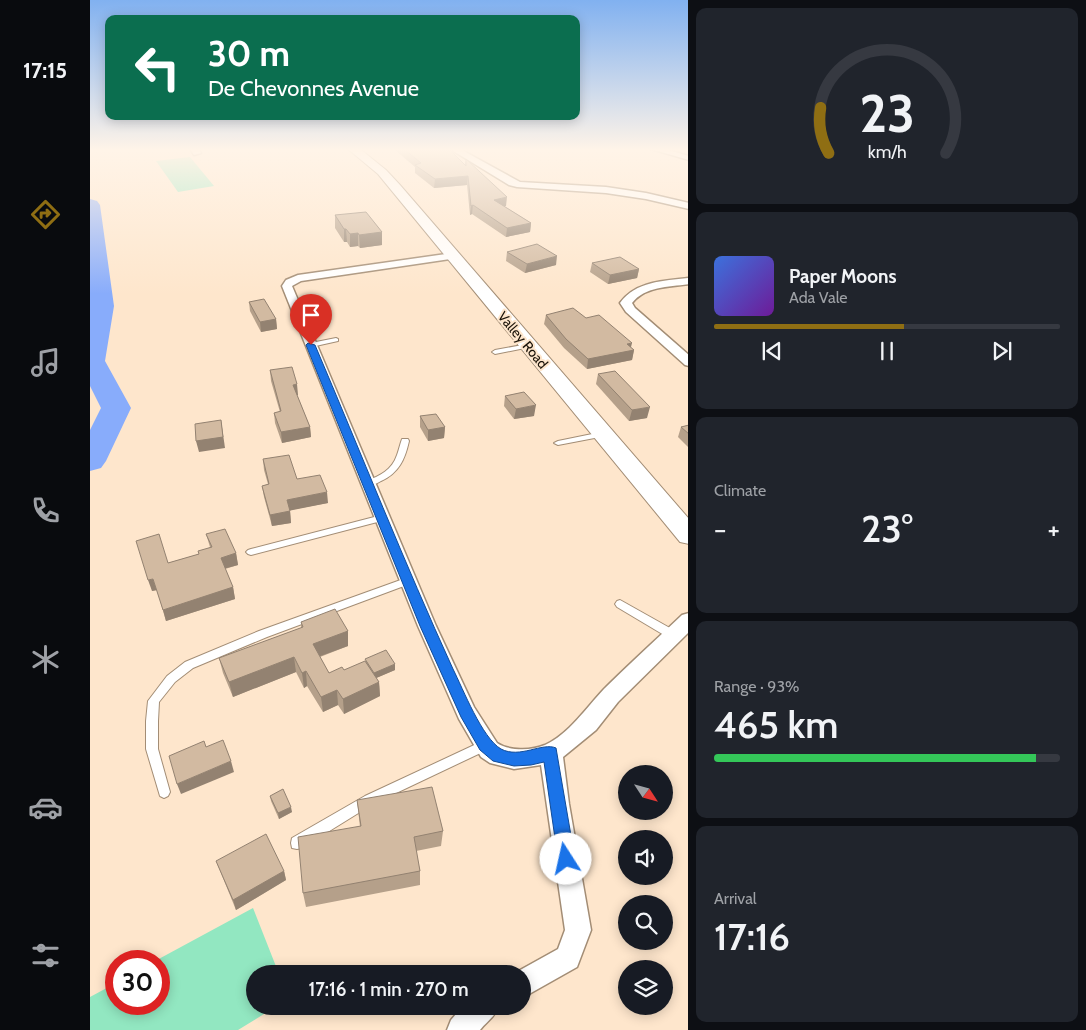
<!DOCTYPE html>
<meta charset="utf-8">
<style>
body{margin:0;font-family:Cabin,sans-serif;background:#20242c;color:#f1f3f6;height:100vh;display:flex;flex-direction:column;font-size:19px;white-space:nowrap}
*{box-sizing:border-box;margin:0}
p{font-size:16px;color:#9ea1a6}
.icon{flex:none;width:28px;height:28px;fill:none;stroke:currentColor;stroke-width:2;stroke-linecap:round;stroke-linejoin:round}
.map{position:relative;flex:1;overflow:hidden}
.details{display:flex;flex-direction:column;gap:8px;padding:8px;background:#0d0f14;width:398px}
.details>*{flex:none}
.hud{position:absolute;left:15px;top:15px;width:475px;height:105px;border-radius:10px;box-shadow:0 2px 12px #0003;background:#0b6e4f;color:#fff;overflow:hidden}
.needle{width:32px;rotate:126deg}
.tools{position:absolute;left:528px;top:765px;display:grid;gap:10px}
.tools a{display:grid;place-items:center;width:55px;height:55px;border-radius:50%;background:#171b24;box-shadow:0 2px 12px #0003;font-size:25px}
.speed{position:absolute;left:15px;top:950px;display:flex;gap:10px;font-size:25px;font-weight:700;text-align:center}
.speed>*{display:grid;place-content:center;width:65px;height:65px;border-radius:50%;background:#171b24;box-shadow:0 2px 12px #0003;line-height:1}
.speed .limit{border:8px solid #d22;background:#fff;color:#111}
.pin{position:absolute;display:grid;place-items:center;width:42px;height:42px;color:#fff;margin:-51px -21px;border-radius:50% 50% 50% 0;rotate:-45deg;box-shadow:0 0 5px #0007}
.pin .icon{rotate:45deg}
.me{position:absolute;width:55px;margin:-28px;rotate:350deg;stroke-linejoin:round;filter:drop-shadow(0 0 4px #0008)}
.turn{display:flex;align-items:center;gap:18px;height:105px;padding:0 20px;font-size:22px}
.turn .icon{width:65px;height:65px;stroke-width:2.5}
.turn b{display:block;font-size:35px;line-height:42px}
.big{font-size:38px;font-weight:600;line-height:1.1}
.details .widget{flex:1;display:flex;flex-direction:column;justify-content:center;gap:8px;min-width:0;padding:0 18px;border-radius:10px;background:#20242c}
.details .dial{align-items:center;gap:0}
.dial svg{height:130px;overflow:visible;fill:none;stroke:#363941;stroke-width:7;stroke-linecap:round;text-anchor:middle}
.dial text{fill:#f1f3f6;stroke:none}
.song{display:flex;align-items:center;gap:15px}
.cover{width:60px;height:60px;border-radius:8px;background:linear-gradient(135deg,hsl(220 70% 55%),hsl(280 70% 35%))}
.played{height:5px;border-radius:2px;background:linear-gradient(90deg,#8f6e13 55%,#363941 55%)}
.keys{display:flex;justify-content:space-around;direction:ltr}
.heat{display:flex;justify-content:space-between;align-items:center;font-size:28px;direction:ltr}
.charge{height:8px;border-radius:4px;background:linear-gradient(90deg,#34c759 93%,#363941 0)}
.trip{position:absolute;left:156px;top:965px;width:285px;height:50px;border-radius:25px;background:#171b24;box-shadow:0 2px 12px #0003;font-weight:600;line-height:50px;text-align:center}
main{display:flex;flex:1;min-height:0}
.tabs{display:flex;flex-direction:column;width:90px;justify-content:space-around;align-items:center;background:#090b0e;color:#9ea1a6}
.tabs .icon{width:35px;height:35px}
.tabs .selected{color:#8f6e13}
.tabs b{font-size:22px;color:#f1f3f6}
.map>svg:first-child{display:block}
</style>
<main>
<nav class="tabs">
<b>17:15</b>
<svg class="icon selected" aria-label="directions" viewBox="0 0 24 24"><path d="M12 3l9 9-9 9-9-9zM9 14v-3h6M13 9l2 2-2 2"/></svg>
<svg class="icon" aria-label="music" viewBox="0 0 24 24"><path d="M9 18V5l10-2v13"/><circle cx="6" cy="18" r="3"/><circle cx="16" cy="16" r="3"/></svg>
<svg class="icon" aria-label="phone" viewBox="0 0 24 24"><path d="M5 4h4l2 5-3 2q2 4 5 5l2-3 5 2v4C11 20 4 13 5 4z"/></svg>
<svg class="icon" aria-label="climate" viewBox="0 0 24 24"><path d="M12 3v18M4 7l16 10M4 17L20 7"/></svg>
<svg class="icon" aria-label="car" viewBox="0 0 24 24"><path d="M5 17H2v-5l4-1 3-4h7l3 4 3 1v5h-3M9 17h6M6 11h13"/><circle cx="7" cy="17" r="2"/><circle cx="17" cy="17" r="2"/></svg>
<svg class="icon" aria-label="filters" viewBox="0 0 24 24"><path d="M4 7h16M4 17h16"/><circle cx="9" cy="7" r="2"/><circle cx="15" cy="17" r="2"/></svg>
</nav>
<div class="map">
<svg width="599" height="1030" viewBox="0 0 599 1030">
<rect width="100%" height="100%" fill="#fee6cc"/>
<g fill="#92e7c1">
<path d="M100,157L124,186L88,192L66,161Z"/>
<path d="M163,908L189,974H165V1006H187L148,1030H0V997L26,983V1004H69V961H65Z"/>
</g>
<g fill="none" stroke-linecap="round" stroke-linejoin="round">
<path fill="#88acfb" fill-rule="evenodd" d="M0,199L7,201L10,205L24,306L15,361L41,408L16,461L11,468L0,471V430L11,408L0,386Z"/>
<defs>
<g id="lane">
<path d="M246,338L248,339V341L221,347L218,345L221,343Z"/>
<path d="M438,344L441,346L440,347L405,354L402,352L405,350Z"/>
<path d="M512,432H515L516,434L515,436L468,445L464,443L468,441Z"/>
<path d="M312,439H318L319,441C315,459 309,473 291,481C286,484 281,486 276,485L275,483L276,481C290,476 302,470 307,455C309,450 310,444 312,439Z"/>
<path d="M292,515L296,518L295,520L161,555L158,554L156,552L158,550L161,549Z"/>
<path d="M319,577L322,579L324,581L322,583L177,637L103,668L85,682L69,702L68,721V749L80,792L78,796L74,798L70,796L56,749V721L58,701L77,676L95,662L169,631Z"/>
<path d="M530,600L587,632L588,635L587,638L583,639L579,638L527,607L525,604L527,601Z"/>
<path d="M395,740L399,741L401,745L399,749L283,804L212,848L207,849L202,848L201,843L202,838L275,796Z"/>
</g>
<g id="street">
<path d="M100,149H108L111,153L104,155Z"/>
<path d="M360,149H370L430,182L516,187L556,193L599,203V209L556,199L516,193L427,187L419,185Z"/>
<path d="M561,149H575L599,156V160Z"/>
<path d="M363,253L367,254V258L211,281L202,286L346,626L384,707L407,743C419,751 441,751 455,745C479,734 496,708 514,689C539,664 566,640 592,615L599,613V632L528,702L506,730L473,757L479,804L501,930L487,967L432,998V974H423L468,949L475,930L451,765L424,769L400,763L391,757L369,719L328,626L192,286L196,280L208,275Z"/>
<path d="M599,278V284C579,287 555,286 542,303L545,308L599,355V366L595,365L536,312L530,303C546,281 574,281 599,278Z"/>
<path d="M373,1006H409C405,1017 397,1021 390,1030H357L361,1020Z"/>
</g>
<path id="secondary" d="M258,149H270L296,170L310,185L599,519V544L590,542L288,174Z"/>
</defs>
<use href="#lane" stroke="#a38d75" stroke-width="2"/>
<use href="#street" stroke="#a38d75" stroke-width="3"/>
<use href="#secondary" stroke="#a38d75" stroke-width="2"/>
<use href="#lane" fill="#fff" fill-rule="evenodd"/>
<use href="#street" fill="#fff" fill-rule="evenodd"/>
<use href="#secondary" fill="#fff" fill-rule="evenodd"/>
</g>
<g fill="#b5a08a">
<path d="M304,149H359L375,165L376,159L416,206H414L441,223L440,232L416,237L382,214L380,215L377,185L344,188L325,173V167Z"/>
<path d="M245,215L292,232V245L270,248L268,246L260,247L257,242H254L245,228Z"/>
<path d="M417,252L466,265L435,273L416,261Z"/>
<path d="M502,263L549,269L547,278L518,284L500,272Z"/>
<path d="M159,302L186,319L187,329L171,332L160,311Z"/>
<path d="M456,315L496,318L544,350L542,360L497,369L474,348L454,324Z"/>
<path d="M180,370L208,395H207L220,427L221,437L192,443L185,423L184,413L190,412L181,381Z"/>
<path d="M508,374L557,418L539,421L506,384Z"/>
<path d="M415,396L444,416L424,419L414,406Z"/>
<path d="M330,416L355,427L354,438L338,441L330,427Z"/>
<path d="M599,425V448L588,437L591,427Z"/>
<path d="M173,459L207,479L238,503L200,510L201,523L182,526L174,497L172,486L178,484L174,470Z"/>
<path d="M116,534L146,553L148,565L135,569L143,587L145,599L76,621L67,590L62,591L78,563L109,554L120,547Z"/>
<path d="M211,622L258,631V646L230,657L239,673L254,670L276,662L275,659L305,670L286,678L289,682L290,696L254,714L248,705L233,712L217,686L214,688L206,672L143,697L133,673L129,658L211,628Z"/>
<path d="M180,796L202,812L189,819L181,801Z"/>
<path d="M267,800L353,831L351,846L326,851L330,871V885L216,907L213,893L270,827Z"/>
<path d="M126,861L194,871L196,880L146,910Z"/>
</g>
<g fill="#938271">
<path d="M378,176L377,185L344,188L345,179Z"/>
<path d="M417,197L416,206L403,209L404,200Z"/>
<path d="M383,205L382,214L380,215L381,206Z"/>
<path d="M441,223L440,232L416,237L417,228Z"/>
<path d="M254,229H256L257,242H254Z"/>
<path d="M292,232V245L270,248L269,235Z"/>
<path d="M268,233V246L260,247V234Z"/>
<path d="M467,256L466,265L435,273L437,264Z"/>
<path d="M549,269L547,278L518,284L520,275Z"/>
<path d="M186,319L187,329L171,332L170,322Z"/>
<path d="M542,343L540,351L544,350L542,360L497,369L498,359L537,344Z"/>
<path d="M207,384L208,395H204L203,385Z"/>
<path d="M446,405L444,416L424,419L426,409Z"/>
<path d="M560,407L557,418L539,421L542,410Z"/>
<path d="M131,420L135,448L109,452L106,441Z"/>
<path d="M220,427L221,437L192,443L191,432Z"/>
<path d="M355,427L354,438L338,441V430Z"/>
<path d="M237,492L238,503L198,511L197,500Z"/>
<path d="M200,511L201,523L182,526L180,515Z"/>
<path d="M146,553L148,565L133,569L131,558Z"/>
<path d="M63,579L67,590L62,591L58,580Z"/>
<path d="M143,587L145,599L76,621L73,610Z"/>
<path d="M258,631V646L225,658L223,644Z"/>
<path d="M204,657L206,672L143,697L139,682Z"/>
<path d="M305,664V670L284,679V673Z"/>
<path d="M216,671L217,686L214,688L212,673Z"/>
<path d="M289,682L290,696L254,714L253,699Z"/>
<path d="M247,690L248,705L233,712L231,697Z"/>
<path d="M141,761L144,772L91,794L87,784Z"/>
<path d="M201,807L202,812L189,819L188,813Z"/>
<path d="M194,871L196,880L146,910L143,900Z"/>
</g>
<g fill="#d2baa1" stroke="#938271">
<path d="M314,149H359L376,166V159L417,197L404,200L441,223L417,228L383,205L381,206L378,176L345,179L325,165L331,163Z"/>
<path d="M276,212L292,232L269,235L268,233L260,234L256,229H254L245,215Z"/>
<path d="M447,244L467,256L437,264L417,252Z"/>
<path d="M530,257L549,269L520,275L502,263Z"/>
<path d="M174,299L186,319L170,322L159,302Z"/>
<path d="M483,308L496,318L509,315L542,343L537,344L544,350L498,359L476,339L456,315Z"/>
<path d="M202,367L207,384L203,385L220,427L191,432L184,413L191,411L180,370Z"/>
<path d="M525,371L560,407L542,410L508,374Z"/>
<path d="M434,392L446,405L426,409L415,396Z"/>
<path d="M346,414L355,427L338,430L330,416Z"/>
<path d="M131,420L133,437L106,441L105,424Z"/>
<path d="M599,425V434L591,427Z"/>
<path d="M199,455L207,479L230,475L237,492L197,500L200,511L180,515L172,486L179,484L173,459Z"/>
<path d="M135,529L146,553L131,558L143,587L73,610L63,579L58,580L46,541L69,534L78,563L109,554L108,551L122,547L116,534Z"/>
<path d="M245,609L258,631L223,644L239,673L252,667L254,670L275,661L289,682L253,699L247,690L231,697L216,671L212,673L204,657L139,682L129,658L213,627L211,622Z"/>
<path d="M296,650L305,664L284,673L275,659Z"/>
<path d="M133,740L141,761L87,784L79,756L114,741L116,747Z"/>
<path d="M342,787L353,831L324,837L330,871L213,893L208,837L271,826L267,800Z"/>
<path d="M193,789L201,807L188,813L180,796Z"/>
<path d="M176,834L194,871L143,900L126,861Z"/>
</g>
<linearGradient id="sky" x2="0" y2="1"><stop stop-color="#81b1f0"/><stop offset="0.51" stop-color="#fff4e8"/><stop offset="1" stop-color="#fff4e8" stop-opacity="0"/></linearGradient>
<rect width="599" height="294" fill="url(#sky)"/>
<path fill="#1a73e8" stroke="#114b97" d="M218,343L225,345C271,453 314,562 363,669C373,689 392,738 411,749C430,759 452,742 466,748L485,859L482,865L476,868L470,865L468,859L454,762L441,765L424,766L403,761L390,750L371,717L330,626L216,345Z"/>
<g text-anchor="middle" stroke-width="4" stroke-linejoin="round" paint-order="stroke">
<g font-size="14" fill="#1b1309" stroke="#fee6cc">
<text transform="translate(433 340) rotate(50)" y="5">Valley Road</text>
</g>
</g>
</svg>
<div class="tools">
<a><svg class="needle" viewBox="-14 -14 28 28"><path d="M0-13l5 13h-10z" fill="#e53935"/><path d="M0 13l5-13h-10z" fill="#9ea1a6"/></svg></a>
<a><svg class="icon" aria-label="sound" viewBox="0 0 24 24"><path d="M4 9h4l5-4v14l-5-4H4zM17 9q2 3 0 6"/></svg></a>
<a><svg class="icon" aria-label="search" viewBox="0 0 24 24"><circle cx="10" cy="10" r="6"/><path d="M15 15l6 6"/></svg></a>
<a><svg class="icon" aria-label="layers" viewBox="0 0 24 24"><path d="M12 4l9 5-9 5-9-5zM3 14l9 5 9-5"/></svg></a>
</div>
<div class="speed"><div class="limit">30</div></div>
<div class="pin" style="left:221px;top:345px;background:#d93025"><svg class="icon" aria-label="arrive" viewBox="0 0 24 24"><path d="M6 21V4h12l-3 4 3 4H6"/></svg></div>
<svg class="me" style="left:476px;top:859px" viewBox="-20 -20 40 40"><circle r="19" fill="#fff"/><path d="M0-13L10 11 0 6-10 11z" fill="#1a73e8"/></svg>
<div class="trip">17:16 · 1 min · 270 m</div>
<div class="hud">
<div class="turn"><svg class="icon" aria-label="left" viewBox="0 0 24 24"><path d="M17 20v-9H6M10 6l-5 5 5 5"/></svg><div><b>30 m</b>De Chevonnes Avenue</div></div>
</div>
</div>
<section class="details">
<div class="widget dial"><svg viewBox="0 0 100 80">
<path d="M14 69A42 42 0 1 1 86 69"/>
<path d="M14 69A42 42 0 0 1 9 41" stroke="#8f6e13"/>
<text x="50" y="56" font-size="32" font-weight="700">23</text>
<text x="50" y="72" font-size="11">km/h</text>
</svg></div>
<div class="widget">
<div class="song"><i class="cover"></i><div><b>Paper Moons</b><p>Ada Vale</p></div></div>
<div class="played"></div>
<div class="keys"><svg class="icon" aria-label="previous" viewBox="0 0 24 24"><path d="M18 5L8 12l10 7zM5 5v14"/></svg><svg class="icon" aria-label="pause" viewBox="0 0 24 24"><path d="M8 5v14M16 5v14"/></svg><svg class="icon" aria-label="next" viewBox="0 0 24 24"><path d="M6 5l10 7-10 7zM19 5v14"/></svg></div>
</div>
<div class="widget"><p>Climate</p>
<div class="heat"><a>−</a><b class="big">23°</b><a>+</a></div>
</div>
<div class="widget"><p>Range · 93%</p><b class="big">465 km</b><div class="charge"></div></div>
<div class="widget"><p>Arrival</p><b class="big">17:16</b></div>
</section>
</main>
